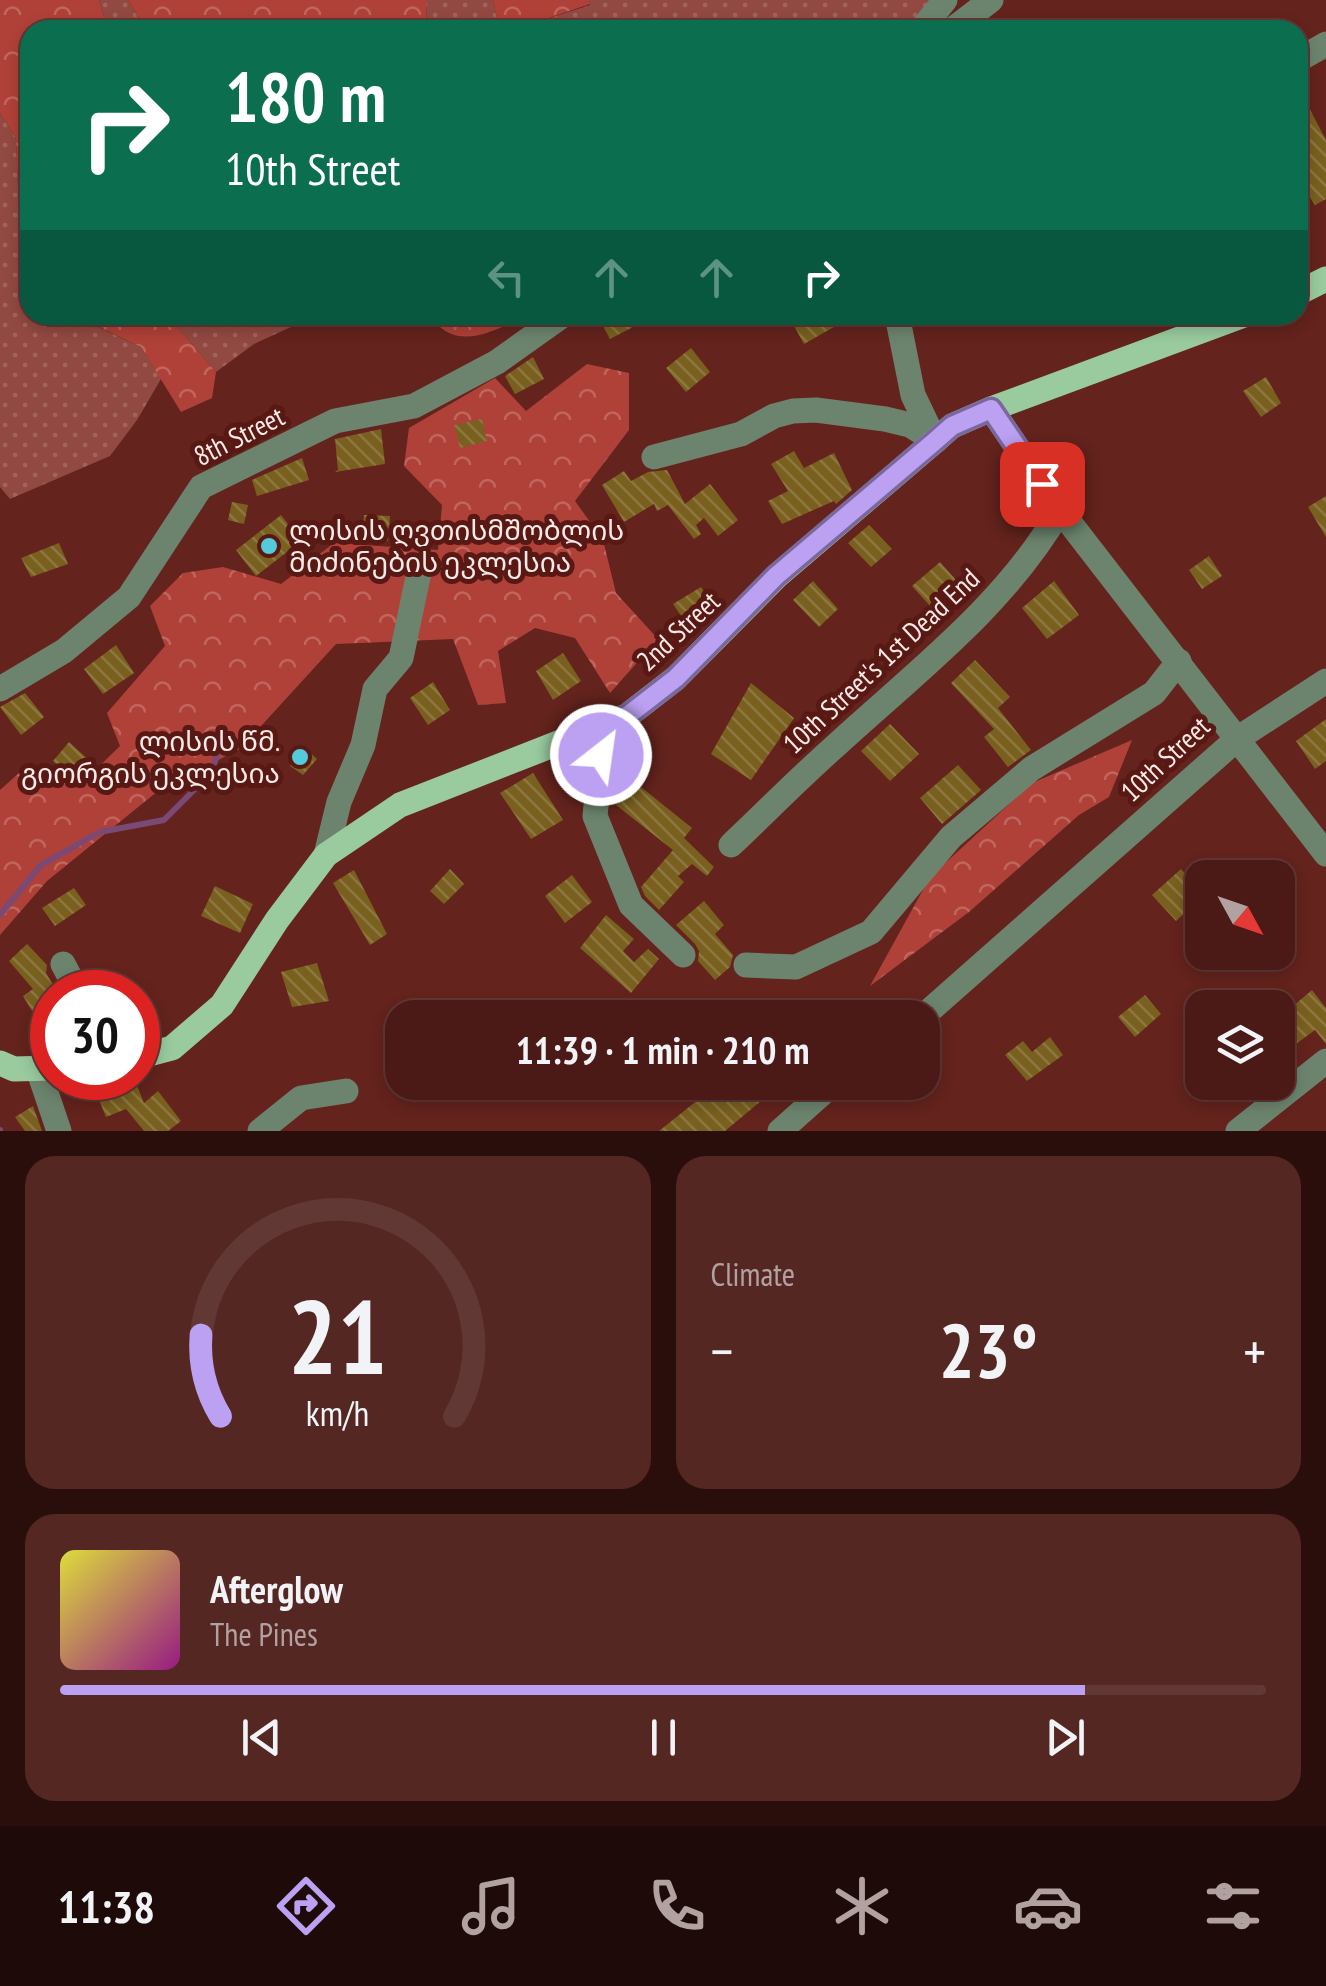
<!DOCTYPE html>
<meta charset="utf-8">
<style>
body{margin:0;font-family:"PT Sans Narrow","Noto Sans Georgian",sans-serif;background:#552723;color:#f1f3f6;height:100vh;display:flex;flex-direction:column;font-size:38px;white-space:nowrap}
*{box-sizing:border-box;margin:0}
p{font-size:32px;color:#b2a1a1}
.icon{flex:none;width:55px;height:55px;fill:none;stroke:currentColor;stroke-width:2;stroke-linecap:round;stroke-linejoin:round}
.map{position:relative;height:1131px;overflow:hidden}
.panel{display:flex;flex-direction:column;gap:25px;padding:25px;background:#290e0c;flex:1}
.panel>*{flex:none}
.hud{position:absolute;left:20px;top:20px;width:1288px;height:305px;border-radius:30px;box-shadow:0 5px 15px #0003,0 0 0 2px #623835;background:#0b6e4f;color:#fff;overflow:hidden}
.needle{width:65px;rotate:130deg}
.tools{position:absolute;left:1185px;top:860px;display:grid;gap:20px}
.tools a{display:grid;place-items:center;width:110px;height:110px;border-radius:20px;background:#4b1a16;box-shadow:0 5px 15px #0003,0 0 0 2px #623835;font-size:50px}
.speed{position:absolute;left:30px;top:970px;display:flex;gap:20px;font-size:50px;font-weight:700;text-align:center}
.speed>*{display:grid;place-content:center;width:130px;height:130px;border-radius:50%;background:#4b1a16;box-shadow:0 5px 15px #0003,0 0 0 2px #623835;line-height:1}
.speed .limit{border:15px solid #d22;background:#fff;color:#111}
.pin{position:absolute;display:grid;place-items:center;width:85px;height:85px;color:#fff;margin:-42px;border-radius:20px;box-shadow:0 5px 15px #0006}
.me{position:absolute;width:110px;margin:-55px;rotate:30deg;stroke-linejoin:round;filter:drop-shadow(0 0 8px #0008)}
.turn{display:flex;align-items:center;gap:35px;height:210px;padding:0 40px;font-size:45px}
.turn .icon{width:130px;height:130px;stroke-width:2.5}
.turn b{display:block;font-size:70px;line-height:85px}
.lanes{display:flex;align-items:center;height:95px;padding:0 40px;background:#0003;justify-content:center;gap:50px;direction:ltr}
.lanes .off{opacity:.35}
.big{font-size:75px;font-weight:700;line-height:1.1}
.panel .widget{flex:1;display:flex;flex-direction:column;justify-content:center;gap:15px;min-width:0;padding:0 35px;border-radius:30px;background:#552723}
.panel .dial{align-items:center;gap:0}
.dial svg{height:260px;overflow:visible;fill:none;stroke:#623835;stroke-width:7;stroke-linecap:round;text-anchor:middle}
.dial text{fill:#f1f3f6;stroke:none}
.song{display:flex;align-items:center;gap:30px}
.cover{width:120px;height:120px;border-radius:15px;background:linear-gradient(135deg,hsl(60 70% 55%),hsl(310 70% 35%))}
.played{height:10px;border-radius:5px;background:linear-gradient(90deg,#bca0f2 85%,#623835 85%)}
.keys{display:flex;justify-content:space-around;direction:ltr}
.heat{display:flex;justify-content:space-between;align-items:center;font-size:55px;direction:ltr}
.panel .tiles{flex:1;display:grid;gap:25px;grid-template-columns:1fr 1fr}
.widget:last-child{grid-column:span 2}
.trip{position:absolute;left:385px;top:1000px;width:555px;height:100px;border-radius:30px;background:#4b1a16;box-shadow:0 5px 15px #0003,0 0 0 2px #623835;font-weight:700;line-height:100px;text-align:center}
.menu{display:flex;height:160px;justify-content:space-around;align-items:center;background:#1e0a09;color:#b2a1a1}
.menu .icon{width:70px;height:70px}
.menu .on{color:#bca0f2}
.menu b{font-size:45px;color:#f1f3f6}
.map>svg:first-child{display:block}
</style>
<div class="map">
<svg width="1326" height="1131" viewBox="0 0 1326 1131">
<defs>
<pattern id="grass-dots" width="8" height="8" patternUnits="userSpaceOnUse" patternTransform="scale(2.5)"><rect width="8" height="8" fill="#924941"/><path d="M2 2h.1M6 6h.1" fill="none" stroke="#a2635c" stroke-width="1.8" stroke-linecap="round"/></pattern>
<pattern id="forest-crowns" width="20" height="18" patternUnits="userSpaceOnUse" patternTransform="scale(2.5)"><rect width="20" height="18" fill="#b04138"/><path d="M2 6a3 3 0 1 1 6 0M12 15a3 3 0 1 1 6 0" fill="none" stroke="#c0665e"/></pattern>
<pattern id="building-back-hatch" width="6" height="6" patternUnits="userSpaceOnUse" patternTransform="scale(2.5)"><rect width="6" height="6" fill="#79601f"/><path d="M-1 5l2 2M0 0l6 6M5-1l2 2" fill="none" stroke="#8d7740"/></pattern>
</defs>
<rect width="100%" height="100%" fill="#64231d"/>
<g fill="url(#grass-dots)">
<path d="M99,0H128L143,25L151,30H108Z"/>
<path d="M426,0H493L499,28L534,23L590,5L589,0H931L908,30H427Z"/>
<path d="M0,113L16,138L20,236L30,242V315H97L96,326L141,347L161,379L137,420L110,456L10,499L0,487Z"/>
<path d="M167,315H317L254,344L216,372Z"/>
</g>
<g fill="url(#forest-crowns)">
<path d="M0,0H99L108,30H30V242L20,237L16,138L0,113Z"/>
<path d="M128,0H426L427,30H151L143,25Z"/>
<path d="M493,0H589L590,4L534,23L499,28Z"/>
<path d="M97,315H167L216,372L212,398L181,412L141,347L95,325Z"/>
<path d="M429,315H529C494,330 457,355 429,315Z"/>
<path d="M587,364L629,373V430L575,501L603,540L616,593L658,639L610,693L575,638L535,628L498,651L506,703L478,705L453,639L336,644L241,748L153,795L47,881L0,935V790L19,773L79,786L120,746L107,713L165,646L150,606L183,573L223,567L281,584L334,543L438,550L442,505L404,466L409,428L495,378L526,411Z"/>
<path d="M1132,740L1109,797L1079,815L969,912L870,986L930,877L1032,783Z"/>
</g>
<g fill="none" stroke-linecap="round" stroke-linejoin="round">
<g stroke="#7a4974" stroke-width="6">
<path d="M0,915L41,865L100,832L164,820L211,773L223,738"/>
<path d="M0,1130V1131"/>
</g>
</g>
<g fill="url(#building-back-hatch)">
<path d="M1298,87L1326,140V199L1315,205L1298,179Z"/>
<path d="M597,315H656L610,339Z"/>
<path d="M788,315H855L804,344Z"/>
<path d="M691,348L710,372L686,392L666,368Z"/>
<path d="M533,357L544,379L515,394L505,376Z"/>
<path d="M1266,377L1281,403L1261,417L1243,391Z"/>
<path d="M482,419L487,441L460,448L454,425Z"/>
<path d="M381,429L385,464L335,472L338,470L335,439Z"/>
<path d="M794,451L804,468L834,453L852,490L836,504L834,501L782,524L768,501L788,491L771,464Z"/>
<path d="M302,458L309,480L257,496L252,480Z"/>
<path d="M667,470L685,504L710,484L738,520L718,536L704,518L696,525L701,534L694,539L668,505L657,511L654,504L624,522L602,485L624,471L631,481L648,472Z"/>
<path d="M1326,496V537L1308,507Z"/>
<path d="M232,502L248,505L244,524L228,520Z"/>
<path d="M281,515L301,541L256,576L236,550Z"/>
<path d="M364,515L390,516L388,541L362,539Z"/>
<path d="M869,525L892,549L871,567L848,543Z"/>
<path d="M59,543L68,564L31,577L21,558Z"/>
<path d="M1209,556L1222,576L1202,589L1189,570Z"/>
<path d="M940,562L965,590L939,616L912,586Z"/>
<path d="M813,581L838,609L819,627L793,600Z"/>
<path d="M1054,581L1079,615L1047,639L1022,608Z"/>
<path d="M701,587L716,608L688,626L673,604Z"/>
<path d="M116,645L134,673L103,694L84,669Z"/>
<path d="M563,653L581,681L553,700L536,671Z"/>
<path d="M975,660L1010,697L998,708L1031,750L1008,767L984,737L994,729L951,683Z"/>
<path d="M433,682L450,710L428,725L410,698Z"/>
<path d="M751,683L794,718L751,780L711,754Z"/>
<path d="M25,693L44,717L21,735L0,707Z"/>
<path d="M1326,719V761L1315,769L1296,741Z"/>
<path d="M890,724L919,754L890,781L861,751Z"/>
<path d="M69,742L91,762L74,780L53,761Z"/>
<path d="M304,747L317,759L303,775L290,766Z"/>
<path d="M958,765L981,790L942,824L920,798Z"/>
<path d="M533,773L563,820L531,839L500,793Z"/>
<path d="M636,783L692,828L684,838L714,867L707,876L692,864L678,876L684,882L659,910L645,896L641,887L673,850L616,805Z"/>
<path d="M450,869L464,884L444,904L430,891Z"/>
<path d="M1181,869L1202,893V897L1176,921L1152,895Z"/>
<path d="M354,870L387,934L370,945L333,883Z"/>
<path d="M572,875L592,902L565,923L545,896Z"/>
<path d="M215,886L253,904L240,933L201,916Z"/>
<path d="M74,888L86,905L55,926L42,908Z"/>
<path d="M704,901L724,925L715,934L733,955L730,967L715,980L698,961L699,951L695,944L676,925Z"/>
<path d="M606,915L634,939L623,951L634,962L648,949L659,959L631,993L580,948Z"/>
<path d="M27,944L47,965L46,973L52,983V1044L23,996L33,989L9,961Z"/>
<path d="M317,963L329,1001L292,1007L281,972Z"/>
<path d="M1312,990L1326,1008V1044L1315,1030L1285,1052L1278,1042V1019Z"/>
<path d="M1145,995L1161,1014L1135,1037L1118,1017Z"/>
<path d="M1050,1037L1063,1055L1027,1081L1005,1055L1023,1041L1032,1052Z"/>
<path d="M111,1078H134L144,1103L158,1091L181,1121L168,1131H144L126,1109L106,1117L93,1085Z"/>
<path d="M685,1082H784L725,1131H659L699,1099Z"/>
<path d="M33,1106L42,1131H25L15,1117Z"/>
</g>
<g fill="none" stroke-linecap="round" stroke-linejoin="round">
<g stroke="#6c846e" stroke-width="25">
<path d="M921,30L945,0"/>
<path d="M952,30L991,0"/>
<path d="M1298,60L1326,44"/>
<path d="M897,315L913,395L935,441"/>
<path d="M654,457L741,434L774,416L793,411L816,410L885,419L910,425L935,441"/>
<path d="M1326,681L1237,739L1326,854"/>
<path d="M0,689L64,651L129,597L201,487L335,421L414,406L497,362L563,315"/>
<path d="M604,725L595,816L631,905L683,955"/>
<path d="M731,845C765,813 797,780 832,749C913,674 1004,607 1060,510"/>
<path d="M326,855L339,802L363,745L375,689L401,658L418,577"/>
<path d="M63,964L78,992"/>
<path d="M746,965L796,967L871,932L951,837L1031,769L1154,693L1179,661"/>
<path d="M921,1018L1237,739L1060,510L991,409"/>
<path d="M38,1069L59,1131"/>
<path d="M260,1131L301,1098L346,1091"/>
<path d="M780,1131L835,1082"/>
<path d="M1238,1131L1326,1061"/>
</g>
<g stroke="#99cb9f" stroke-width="25">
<path d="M1298,293L1326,279"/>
<path d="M138,1057L172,1048L222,1005L277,920L326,855L400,805L627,716L676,678L777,576L935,441L952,426L991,409L1244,315"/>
<path d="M0,1063L14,1069L52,1068"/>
</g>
</g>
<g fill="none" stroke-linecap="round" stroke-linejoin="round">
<defs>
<path id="route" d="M601,755L604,724L627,716L676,678L776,576L935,441L952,426L991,409L1042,484"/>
</defs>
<use href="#route" stroke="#7a689d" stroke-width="25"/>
<use href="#route" stroke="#bca0f2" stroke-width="18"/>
</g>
<g fill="#53cbdb" stroke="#581813" stroke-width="4">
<circle cx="269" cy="546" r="10"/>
<circle cx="300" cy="757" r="10"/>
</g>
<g text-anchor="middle" stroke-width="10" stroke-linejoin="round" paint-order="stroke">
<g font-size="28" fill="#fae9e6" stroke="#581813">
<text transform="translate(239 436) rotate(-27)" y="10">8th Street</text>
<text transform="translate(678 631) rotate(-43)" y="10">2nd Street</text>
<text transform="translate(881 661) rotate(-43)" y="10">10th Street's 1st Dead End</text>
<text transform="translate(1165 759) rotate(-43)" y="10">10th Street</text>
</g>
<g font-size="28" fill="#fae9e6" stroke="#581813" text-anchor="start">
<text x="289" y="540">ლისის ღვთისმშობლის<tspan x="289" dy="32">მიძინების ეკლესია</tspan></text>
<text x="280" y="751" text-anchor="end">ლისის წმ.<tspan x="280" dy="32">გიორგის ეკლესია</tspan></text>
</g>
</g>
</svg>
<div class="tools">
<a><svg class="needle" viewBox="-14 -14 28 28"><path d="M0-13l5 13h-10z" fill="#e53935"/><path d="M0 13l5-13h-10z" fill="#b2a1a1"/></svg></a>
<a><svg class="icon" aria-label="layers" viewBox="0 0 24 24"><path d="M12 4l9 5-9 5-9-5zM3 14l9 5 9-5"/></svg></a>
</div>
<div class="speed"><div class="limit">30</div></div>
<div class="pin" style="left:1042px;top:484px;background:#d93025"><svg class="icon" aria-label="arrive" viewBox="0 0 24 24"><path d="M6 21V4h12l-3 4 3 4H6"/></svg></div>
<svg class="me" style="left:601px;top:755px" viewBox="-20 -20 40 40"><circle r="17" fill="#bca0f2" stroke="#fff" stroke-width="3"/><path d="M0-11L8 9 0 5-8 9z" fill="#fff"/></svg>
<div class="trip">11:39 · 1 min · 210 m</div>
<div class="hud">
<div class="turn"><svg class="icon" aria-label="right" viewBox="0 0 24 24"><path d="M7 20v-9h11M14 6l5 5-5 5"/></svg><div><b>180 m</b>10th Street</div></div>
<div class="lanes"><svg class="icon off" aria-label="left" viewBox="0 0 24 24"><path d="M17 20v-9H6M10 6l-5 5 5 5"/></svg><svg class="icon off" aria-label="ahead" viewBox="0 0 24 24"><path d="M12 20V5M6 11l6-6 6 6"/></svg><svg class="icon off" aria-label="ahead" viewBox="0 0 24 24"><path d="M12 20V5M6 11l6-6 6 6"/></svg><svg class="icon" aria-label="right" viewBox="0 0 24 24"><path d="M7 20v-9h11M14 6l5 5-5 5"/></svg></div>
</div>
</div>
<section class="panel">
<div class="tiles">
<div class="widget dial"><svg viewBox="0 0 100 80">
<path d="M14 69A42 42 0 1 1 86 69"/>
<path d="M14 69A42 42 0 0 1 8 44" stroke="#bca0f2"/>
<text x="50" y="56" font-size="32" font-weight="700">21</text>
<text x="50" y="72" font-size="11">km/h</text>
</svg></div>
<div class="widget"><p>Climate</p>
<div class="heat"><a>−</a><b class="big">23°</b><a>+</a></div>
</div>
<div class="widget">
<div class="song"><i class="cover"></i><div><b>Afterglow</b><p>The Pines</p></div></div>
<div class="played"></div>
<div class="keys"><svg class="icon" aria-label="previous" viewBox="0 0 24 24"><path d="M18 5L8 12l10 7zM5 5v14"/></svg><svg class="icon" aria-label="pause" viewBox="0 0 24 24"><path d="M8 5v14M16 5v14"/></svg><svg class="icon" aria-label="next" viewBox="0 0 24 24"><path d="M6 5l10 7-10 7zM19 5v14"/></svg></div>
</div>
</div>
</section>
<nav class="menu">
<b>11:38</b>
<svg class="icon on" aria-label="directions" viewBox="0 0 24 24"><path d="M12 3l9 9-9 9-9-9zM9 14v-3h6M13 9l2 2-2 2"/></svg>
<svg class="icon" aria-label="music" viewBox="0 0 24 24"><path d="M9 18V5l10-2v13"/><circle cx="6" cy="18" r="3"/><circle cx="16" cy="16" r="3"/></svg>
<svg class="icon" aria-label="phone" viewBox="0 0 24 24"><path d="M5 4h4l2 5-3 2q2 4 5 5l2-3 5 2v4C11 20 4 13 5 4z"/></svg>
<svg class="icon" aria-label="climate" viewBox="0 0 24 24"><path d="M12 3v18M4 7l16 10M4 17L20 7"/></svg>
<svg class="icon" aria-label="car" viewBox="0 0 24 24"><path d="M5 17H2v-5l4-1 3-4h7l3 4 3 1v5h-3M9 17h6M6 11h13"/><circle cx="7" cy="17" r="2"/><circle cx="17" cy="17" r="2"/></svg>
<svg class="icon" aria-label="filters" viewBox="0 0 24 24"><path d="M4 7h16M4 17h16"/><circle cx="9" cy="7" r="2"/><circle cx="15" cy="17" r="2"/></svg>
</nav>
